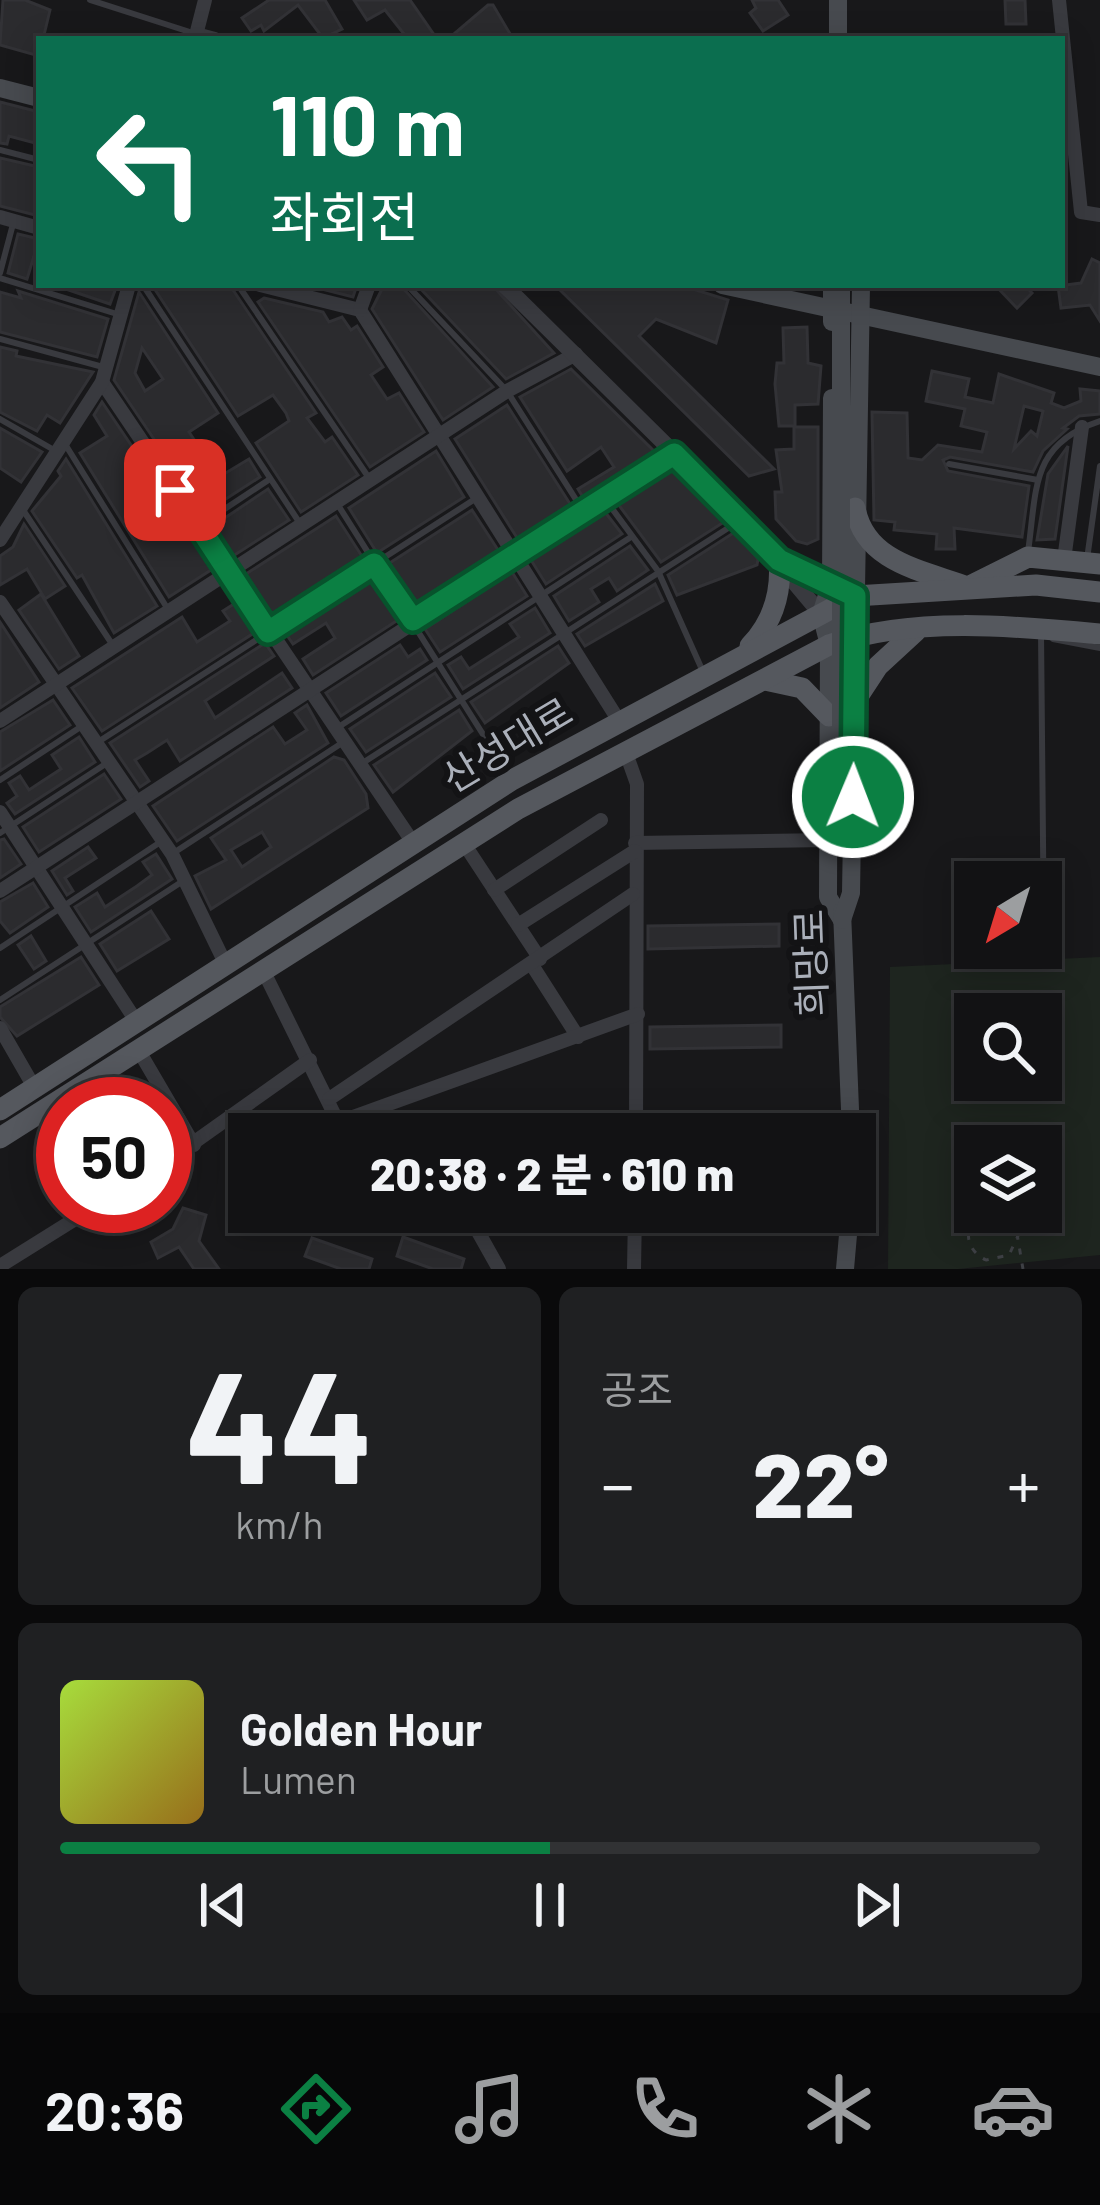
<!DOCTYPE html>
<html lang="ko">
<meta charset="utf-8">
<style>
body{margin:0;font-family:Barlow,"Noto Sans KR",sans-serif;background:#1f2022;color:#f1f3f6;height:100vh;display:flex;flex-direction:column;font-size:45px;white-space:nowrap}
*{box-sizing:border-box;margin:0}
p{font-size:39px;color:#9c9ea0}
.icon{flex:none;width:66px;height:66px;fill:none;stroke:currentColor;stroke-width:2;stroke-linecap:round;stroke-linejoin:round}
.map{position:relative;height:1269px;overflow:hidden}
.panel{display:flex;flex-direction:column;gap:18px;padding:18px;background:#0a0a0b;flex:1}
.panel>*{flex:none}
.guide{position:absolute;left:36px;top:36px;width:1029px;height:252px;border-radius:0px;box-shadow:0 6px 30px #0003,0 0 0 3px #313234;background:#0b6e4f;color:#fff;overflow:hidden}
.needle{width:78px;rotate:218deg}
.controls{position:absolute;left:954px;top:861px;display:grid;gap:24px}
.controls a{display:grid;place-items:center;width:108px;height:108px;border-radius:0px;background:#121214;box-shadow:0 6px 30px #0003,0 0 0 3px #313234;font-size:60px}
.speed{position:absolute;left:36px;top:1077px;display:flex;gap:24px;font-size:60px;font-weight:700;text-align:center}
.speed>*{display:grid;place-content:center;width:156px;height:156px;border-radius:50%;background:#121214;box-shadow:0 6px 30px #0003,0 0 0 3px #313234;line-height:1}
.speed .limit{border:18px solid #d22;background:#fff;color:#111}
.pin{position:absolute;display:grid;place-items:center;width:102px;height:102px;color:#fff;margin:-51px;border-radius:24px;box-shadow:0 6px 18px #0006}
.me{position:absolute;width:132px;margin:-66px;rotate:1deg;stroke-linejoin:round;filter:drop-shadow(0 0 9px #0008)}
.turn{display:flex;align-items:center;gap:42px;height:252px;padding:0 36px;font-size:54px}
.turn .icon{width:156px;height:156px;stroke-width:2.5}
.turn b{display:block;font-size:84px;line-height:102px}
.big{font-size:90px;font-weight:800;line-height:1.1}
.panel .card{flex:1;display:flex;flex-direction:column;justify-content:center;gap:18px;min-width:0;padding:0 42px;border-radius:18px;background:#1f2022}
.panel .dial{align-items:center;gap:0}
.dial b{font-size:156px;line-height:1}
.song{display:flex;align-items:center;gap:36px}
.cover{width:144px;height:144px;border-radius:18px;background:linear-gradient(135deg,hsl(80 70% 55%),hsl(40 70% 35%))}
.played{height:12px;border-radius:6px;background:linear-gradient(90deg,#0b8043 50%,#313234 50%)}
.keys{display:flex;justify-content:space-around;direction:ltr}
.heat{display:flex;justify-content:space-between;align-items:center;font-size:66px;direction:ltr}
.panel .tiles{flex:1;display:grid;gap:18px;grid-template-columns:1fr 1fr}
.card:last-child{grid-column:span 2}
.trip{position:absolute;left:228px;top:1113px;width:648px;height:120px;border-radius:0px;background:#121214;box-shadow:0 6px 30px #0003,0 0 0 3px #313234;font-weight:800;line-height:120px;text-align:center}
.dock{display:flex;height:192px;justify-content:space-around;align-items:center;background:#070708;color:#9c9ea0}
.dock .icon{width:84px;height:84px}
.dock .active{color:#0b8043}
.dock b{font-size:54px;color:#f1f3f6}
.map>svg:first-child{display:block}
</style>
<div class="map">
<svg width="1100" height="1269" viewBox="0 0 1100 1269">
<rect width="100%" height="100%" fill="#18181a"/>
<path fill="#1e251f" fill-rule="evenodd" d="M1100,957V1255L958,1269H888L890,967ZM975,1014H1041V1080H975ZM975,1146H1041V1212H975Z"/>
<g fill="#2b2b2e" stroke="#323236" stroke-width="3" fill-rule="evenodd">
<path d="M3,0H25L50,10L39,56L0,45Z"/>
<path d="M269,0H325L342,29L323,38L298,5L264,31L261,25L251,31L242,18Z"/>
<path d="M354,0H410L437,39H408L385,10L367,20Z"/>
<path d="M752,0H778L788,15L763,31L750,13L756,8Z"/>
<path d="M1005,0H1025L1026,24H1006Z"/>
<path d="M488,5H493L513,39H448Z"/>
<path d="M0,102L39,112V144L9,136L7,144L0,143Z"/>
<path d="M0,158L39,167V216L0,206Z"/>
<path d="M18,234L39,239V258L34,256L27,279L8,273Z"/>
<path d="M1092,259L1100,263V321L1090,305L1061,308L1058,286L1081,283Z"/>
<path d="M54,285H117L110,304Z"/>
<path d="M152,285L231,287L316,413L307,418L325,442L332,437L358,475L301,512L256,443L289,421L286,413L273,395L238,416Z"/>
<path d="M306,285H357L353,297Z"/>
<path d="M384,285H400L493,387L443,420L372,309Z"/>
<path d="M417,285H492L554,353L506,379Z"/>
<path d="M555,285H680L728,300L716,343L656,319L639,336L774,469L749,476Z"/>
<path d="M995,285H1024L1032,293L1017,308Z"/>
<path d="M18,291L108,319L97,357L0,332V292L21,298Z"/>
<path d="M139,292L218,413L189,432L219,477L249,459L260,477L204,513L114,380ZM142,348L163,379L145,391L135,373Z"/>
<path d="M264,298L323,312L329,322L342,317L351,330L357,326L383,367L371,375L387,399L399,393L424,432L370,467L258,302Z"/>
<path d="M807,327L808,363L821,366L818,404L795,405V426H779L775,384L777,363H784L783,328Z"/>
<path d="M0,347L17,351L16,356L93,372L60,423L47,415L37,431L0,412Z"/>
<path d="M571,369L656,453L584,499L578,489L614,467L601,447L567,471L520,397Z"/>
<path d="M932,371L969,379L965,397L993,403L999,374L1054,393L1051,403L1064,408L1081,401L1080,389L1100,391V414L1079,416L1063,428L1067,429L1043,451L1033,472L950,457L943,460L948,471L1029,486L1022,537L954,528L955,549H936L937,534L894,530L895,522L874,520L872,412L907,413L908,458L922,460L938,445L982,452L987,432L961,426L965,409L926,401ZM1024,406L1043,411L1037,436L1031,431L1014,449Z"/>
<path d="M102,402L214,568L169,597L80,453L107,436L94,415Z"/>
<path d="M507,405L572,507L519,541L455,439Z"/>
<path d="M794,427H818V539L807,544L796,541L776,519L775,492H782L776,450L794,449Z"/>
<path d="M0,428L42,452L21,482L0,468Z"/>
<path d="M1068,446L1055,539L1037,540L1048,474Z"/>
<path d="M436,451L464,497L377,553L349,508Z"/>
<path d="M66,459L157,606L114,633L82,575L77,578L32,511L61,476L58,471Z"/>
<path d="M672,469L724,522L661,562L618,504Z"/>
<path d="M268,489L289,520L233,556L213,526Z"/>
<path d="M472,510L500,553L413,610L385,566Z"/>
<path d="M605,512L622,534L546,584L531,560Z"/>
<path d="M336,516L365,561L275,619L246,574Z"/>
<path d="M24,524L65,586L45,599L27,569L0,585V556L13,547Z"/>
<path d="M735,532L758,559L757,565L677,595L668,575Z"/>
<path d="M630,546L648,570L617,591L609,578L591,589L599,602L569,621L554,596Z"/>
<path d="M512,572L527,596L440,652L425,629Z"/>
<path d="M373,574L401,618L313,675L303,659L335,638L326,623L293,644L284,631Z"/>
<path d="M655,584L663,601L585,646L577,634Z"/>
<path d="M41,594L79,656L59,669L19,610Z"/>
<path d="M237,602L257,631L102,731L72,688L182,617L197,642L230,621L223,611Z"/>
<path d="M535,608L550,633L463,689L448,665L461,657L469,669L519,637L510,624Z"/>
<path d="M0,622L39,682L0,708Z"/>
<path d="M265,643L274,656L205,701L215,718L282,673L292,688L180,761L167,740L147,753L135,760L149,781L140,787L110,743Z"/>
<path d="M400,645L408,657L420,649L427,660L341,716L326,693Z"/>
<path d="M558,646L569,663L485,723L471,702Z"/>
<path d="M435,673L451,697L366,752L350,729Z"/>
<path d="M53,700L70,725L0,771V732Z"/>
<path d="M307,705L328,743L177,841L153,806L273,727L285,744L307,730L295,713Z"/>
<path d="M459,710L472,731L393,792L374,765Z"/>
<path d="M79,737L95,762L15,814L7,803L17,796L9,783L20,776L29,790L41,782L61,769L52,755Z"/>
<path d="M334,757L344,760L366,794L368,808L211,909L195,876L226,860L211,838ZM262,832L271,847L242,867L231,850Z"/>
<path d="M104,774L121,799L39,852L23,827Z"/>
<path d="M4,839L21,864L0,878V840Z"/>
<path d="M88,847L96,858L65,878L73,891L67,895L52,871Z"/>
<path d="M156,854L172,879L91,932L75,907L97,893L105,907L137,886L152,875L143,862Z"/>
<path d="M33,883L48,907L10,933L0,921V902Z"/>
<path d="M151,911L169,939L117,971L100,944Z"/>
<path d="M779,924V946L648,949V926Z"/>
<path d="M31,936L46,961L34,969L18,945Z"/>
<path d="M81,957L99,985L17,1036L0,1017V1007Z"/>
<path d="M781,1025V1047L650,1049V1027Z"/>
<path d="M183,1208L206,1215L199,1241L219,1269H194L179,1247L158,1258L151,1242L173,1229Z"/>
<path d="M403,1237L464,1259L461,1269H433L397,1256Z"/>
<path d="M312,1238L372,1259L369,1269H341L305,1256Z"/>
</g>
<g fill="none" stroke-linecap="round" stroke-linejoin="round">
<g stroke="#3f4146" stroke-width="3" stroke-dasharray="6 9" stroke-linecap="butt">
<path d="M987,1212C963,1222 962,1248 986,1260L1009,1255L1023,1225"/>
<path d="M998,1212L1016,1228L1023,1269"/>
</g>
<g stroke="#393a3f" stroke-width="6">
<path d="M90,0L193,33"/>
<path d="M0,150L39,160"/>
<path d="M0,273L13,224"/>
<path d="M0,278L117,314"/>
<path d="M143,285L301,525"/>
<path d="M238,285L369,478"/>
<path d="M407,285L507,391L582,509"/>
<path d="M0,339L103,367"/>
<path d="M0,419L54,450"/>
<path d="M65,444L169,611"/>
<path d="M949,464L1038,480"/>
<path d="M605,499L658,571L704,674"/>
<path d="M338,505L510,777"/>
<path d="M23,510L112,644"/>
<path d="M202,524L270,479"/>
<path d="M1028,552C1037,489 1030,444 1100,421"/>
<path d="M1087,559L1100,466"/>
<path d="M1041,632L1044,945"/>
<path d="M1053,639L1100,648"/>
<path d="M337,728L631,537"/>
<path d="M98,742L475,499"/>
<path d="M361,764L739,521"/>
<path d="M0,780L82,726"/>
<path d="M0,833L107,763"/>
<path d="M175,852L342,743"/>
<path d="M0,948L162,841"/>
<path d="M0,1000L183,881"/>
</g>
<g stroke="#393a3f" stroke-width="14">
<path d="M1059,0L1081,212L1100,215"/>
<path d="M196,34L215,39"/>
<path d="M195,39L205,0"/>
<path d="M0,217L39,228"/>
<path d="M260,285L360,310L619,721"/>
<path d="M360,310L369,285"/>
<path d="M102,382L414,844"/>
<path d="M0,540L102,382L129,285"/>
<path d="M1064,560L1082,427"/>
<path d="M0,602L172,854L226,965"/>
<path d="M0,721L507,391L576,354"/>
<path d="M626,753L637,784L636,1134"/>
<path d="M0,812L138,1024"/>
<path d="M463,842L540,959"/>
<path d="M635,843L828,840"/>
<path d="M494,890L601,820"/>
<path d="M0,891L674,454"/>
<path d="M518,925L635,851"/>
<path d="M532,965L578,1037"/>
<path d="M262,968L344,1134"/>
<path d="M0,1028L34,1087"/>
<path d="M139,1051L194,1145"/>
<path d="M329,1099L633,894"/>
<path d="M48,1109L63,1133"/>
<path d="M339,1122L638,1014"/>
<path d="M165,1163L310,1060"/>
<path d="M467,1212L499,1269"/>
<path d="M0,1266L96,1206"/>
<path d="M634,1269L635,1212"/>
</g>
<path stroke="#393a3f" stroke-width="16" d="M504,285L741,519L821,614"/>
<g stroke="#474a4f" stroke-width="18">
<path d="M838,39V0"/>
<path d="M0,88L39,98"/>
<path d="M722,285L1100,367"/>
<path d="M832,285V322"/>
<path d="M832,398L831,583L821,614L829,645L828,897L842,920"/>
<path d="M842,911L851,1134"/>
<path d="M842,920L851,893L861,285"/>
<path d="M845,1269L850,1212"/>
</g>
<g stroke="#55585e" stroke-width="21">
<path d="M855,508C865,562 921,570 968,587L1028,557L1100,564"/>
<path d="M750,646C773,622 782,592 779,559L855,595"/>
<path d="M765,680L802,688L829,716"/>
<path d="M855,701L878,666L916,631"/>
<path d="M0,1110L512,780L855,596L1036,585L1100,592"/>
<path d="M0,1138L518,809L829,645C910,616 1016,626 1100,634"/>
</g>
<path stroke="#474a4f" stroke-width="18" d="M841,285V800"/>
</g>
<g fill="none" stroke-linecap="round" stroke-linejoin="round">
<defs>
<path id="route" d="M175,490L268,632L374,564L413,620L674,454L779,560L855,596L853,797"/>
</defs>
<use href="#route" stroke="#07532c" stroke-width="30"/>
<use href="#route" stroke="#0b8043" stroke-width="21"/>
</g>
<g text-anchor="middle" stroke-width="12" stroke-linejoin="round" paint-order="stroke">
<g font-size="39" fill="#abb0ba" stroke="#131315">
<text transform="translate(507 745) rotate(-31)" y="14">산성대로</text>
<text transform="translate(811 963) rotate(-92)" y="14">희망로</text>
</g>
</g>
</svg>
<div class="controls">
<a><svg class="needle" viewBox="-14 -14 28 28"><path d="M0-13l5 13h-10z" fill="#e53935"/><path d="M0 13l5-13h-10z" fill="#9c9ea0"/></svg></a>
<a><svg class="icon" aria-label="search" viewBox="0 0 24 24"><circle cx="10" cy="10" r="6"/><path d="M15 15l6 6"/></svg></a>
<a><svg class="icon" aria-label="layers" viewBox="0 0 24 24"><path d="M12 4l9 5-9 5-9-5zM3 14l9 5 9-5"/></svg></a>
</div>
<div class="speed"><div class="limit">50</div></div>
<div class="pin" style="left:175px;top:490px;background:#d93025"><svg class="icon" aria-label="arrive" viewBox="0 0 24 24"><path d="M6 21V4h12l-3 4 3 4H6"/></svg></div>
<svg class="me" style="left:853px;top:797px" viewBox="-20 -20 40 40"><circle r="17" fill="#0b8043" stroke="#fff" stroke-width="3"/><path d="M0-11L8 9 0 5-8 9z" fill="#fff"/></svg>
<div class="trip">20:38 · 2 분 · 610 m</div>
<div class="guide">
<div class="turn"><svg class="icon" aria-label="left" viewBox="0 0 24 24"><path d="M17 20v-9H6M10 6l-5 5 5 5"/></svg><div><b>110 m</b>좌회전</div></div>
</div>
</div>
<section class="panel">
<div class="tiles">
<div class="card dial"><b>44</b><p>km/h</p></div>
<div class="card"><p>공조</p>
<div class="heat"><a>−</a><b class="big">22°</b><a>+</a></div>
</div>
<div class="card">
<div class="song"><i class="cover"></i><div><b>Golden Hour</b><p>Lumen</p></div></div>
<div class="played"></div>
<div class="keys"><svg class="icon" aria-label="previous" viewBox="0 0 24 24"><path d="M18 5L8 12l10 7zM5 5v14"/></svg><svg class="icon" aria-label="pause" viewBox="0 0 24 24"><path d="M8 5v14M16 5v14"/></svg><svg class="icon" aria-label="next" viewBox="0 0 24 24"><path d="M6 5l10 7-10 7zM19 5v14"/></svg></div>
</div>
</div>
</section>
<nav class="dock">
<b>20:36</b>
<svg class="icon active" aria-label="directions" viewBox="0 0 24 24"><path d="M12 3l9 9-9 9-9-9zM9 14v-3h6M13 9l2 2-2 2"/></svg>
<svg class="icon" aria-label="music" viewBox="0 0 24 24"><path d="M9 18V5l10-2v13"/><circle cx="6" cy="18" r="3"/><circle cx="16" cy="16" r="3"/></svg>
<svg class="icon" aria-label="phone" viewBox="0 0 24 24"><path d="M5 4h4l2 5-3 2q2 4 5 5l2-3 5 2v4C11 20 4 13 5 4z"/></svg>
<svg class="icon" aria-label="climate" viewBox="0 0 24 24"><path d="M12 3v18M4 7l16 10M4 17L20 7"/></svg>
<svg class="icon" aria-label="car" viewBox="0 0 24 24"><path d="M5 17H2v-5l4-1 3-4h7l3 4 3 1v5h-3M9 17h6M6 11h13"/><circle cx="7" cy="17" r="2"/><circle cx="17" cy="17" r="2"/></svg>
</nav>
